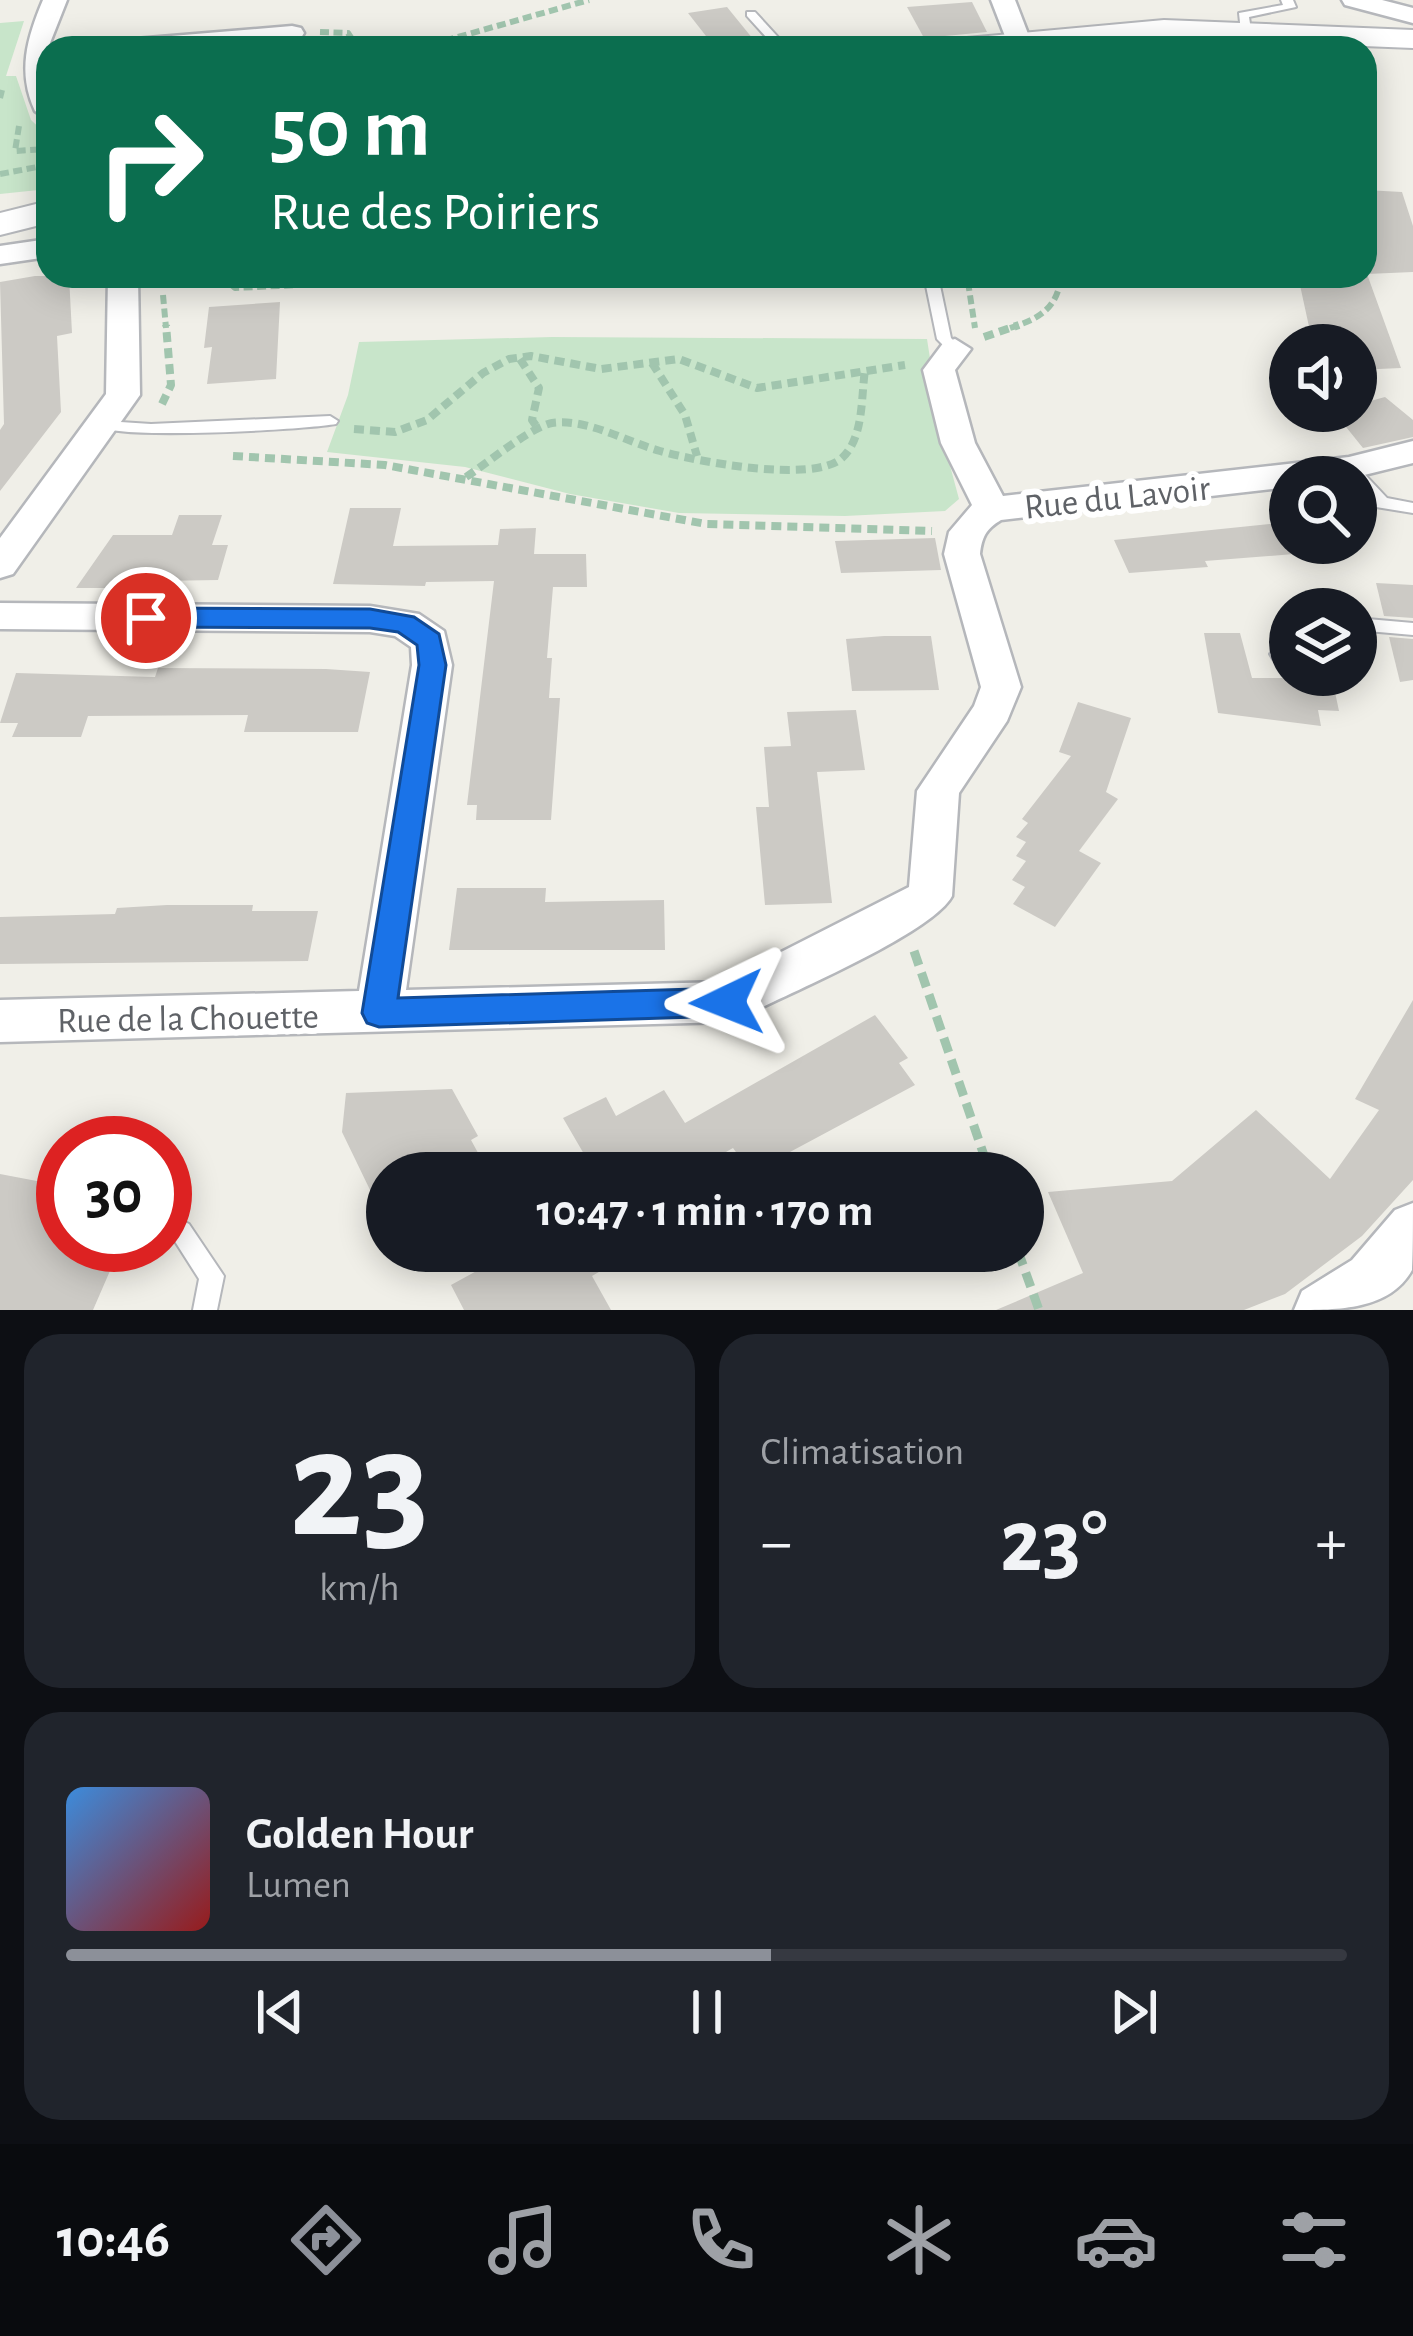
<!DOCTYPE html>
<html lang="fr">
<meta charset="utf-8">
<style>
body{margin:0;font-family:"Alegreya Sans",sans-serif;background:#20242c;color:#f1f3f6;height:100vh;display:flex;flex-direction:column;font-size:45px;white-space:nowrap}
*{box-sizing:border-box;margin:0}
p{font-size:39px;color:#9ea1a6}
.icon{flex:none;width:66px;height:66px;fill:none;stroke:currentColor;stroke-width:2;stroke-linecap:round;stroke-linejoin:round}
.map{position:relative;height:1310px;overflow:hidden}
.panel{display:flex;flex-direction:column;gap:24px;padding:24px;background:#0d0f14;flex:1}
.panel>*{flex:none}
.hud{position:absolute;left:36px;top:36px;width:1341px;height:252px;border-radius:36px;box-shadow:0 6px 30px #0003;background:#0b6e4f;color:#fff;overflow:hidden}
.tools{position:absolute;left:1269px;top:324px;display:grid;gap:24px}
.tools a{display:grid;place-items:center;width:108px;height:108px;border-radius:50%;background:#171b24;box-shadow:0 6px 30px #0003;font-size:60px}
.speed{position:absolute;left:36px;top:1116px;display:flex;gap:24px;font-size:60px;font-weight:700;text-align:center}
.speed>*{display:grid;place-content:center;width:156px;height:156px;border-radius:50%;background:#171b24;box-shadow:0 6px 30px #0003;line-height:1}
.speed .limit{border:18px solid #d22;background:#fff;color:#111}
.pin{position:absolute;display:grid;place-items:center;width:102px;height:102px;color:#fff;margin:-51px;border:6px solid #fff;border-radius:50%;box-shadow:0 3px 12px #0007}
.me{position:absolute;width:132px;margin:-66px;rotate:268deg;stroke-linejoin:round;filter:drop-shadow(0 0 9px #0008)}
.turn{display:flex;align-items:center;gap:42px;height:252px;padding:0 36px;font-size:54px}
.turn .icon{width:156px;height:156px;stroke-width:2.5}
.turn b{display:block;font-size:84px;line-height:102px}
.big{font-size:90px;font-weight:700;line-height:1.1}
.panel .tile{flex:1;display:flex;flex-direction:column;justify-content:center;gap:18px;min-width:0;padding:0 42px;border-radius:36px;background:#20242c}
.panel .dial{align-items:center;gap:0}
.dial b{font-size:156px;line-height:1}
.song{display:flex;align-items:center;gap:36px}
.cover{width:144px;height:144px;border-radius:18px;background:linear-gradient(135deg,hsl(210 70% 55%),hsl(0 70% 35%))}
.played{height:12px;border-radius:6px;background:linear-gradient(90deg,#8c9099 55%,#363941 55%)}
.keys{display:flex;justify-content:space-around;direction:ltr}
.heat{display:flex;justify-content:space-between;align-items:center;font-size:66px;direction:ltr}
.panel .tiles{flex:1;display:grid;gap:24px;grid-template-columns:1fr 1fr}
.tile:last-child{grid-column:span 2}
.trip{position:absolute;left:366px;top:1152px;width:678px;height:120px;border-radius:60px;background:#171b24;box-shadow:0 6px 30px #0003;font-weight:700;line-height:120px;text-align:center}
.tabs{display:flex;height:192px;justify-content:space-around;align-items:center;background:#090b0e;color:#9ea1a6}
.tabs .icon{width:84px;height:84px}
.tabs .selected{color:#8c9099}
.tabs b{font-size:54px;color:#f1f3f6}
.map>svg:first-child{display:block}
</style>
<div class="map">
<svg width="1413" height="1310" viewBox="0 0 1413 1310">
<rect width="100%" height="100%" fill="#f0efe8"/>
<g fill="#c8e5ca">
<path d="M24,21L6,76H16L31,120L48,136V189L0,194V23Z"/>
<path d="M552,337L927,339L942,436L959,499L945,511L845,516L679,513L570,494L465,467L327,452L348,395L359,342Z"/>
</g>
<g fill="#cccac5">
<path d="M972,2L987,32L924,38L907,7Z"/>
<path d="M727,7L753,39L713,45L688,13Z"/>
<path d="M1365,190L1402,192L1413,226V272L1367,274L1401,368L1356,370V345H1313L1298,276H1365Z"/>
<path d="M35,276H69L72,333L57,336L61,412L0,491V430L4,424L0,282Z"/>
<path d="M280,302L276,379L207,384L212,347L204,348L209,307Z"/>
<path d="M1385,397L1413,420V437L1363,448L1334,412L1356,411V405Z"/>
<path d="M350,508H401L393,546L498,545L500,529L536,528L534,554H586L587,587H553L547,658H552L549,698H560L551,820H476L477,805H467L494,581L426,582L425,586L333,584Z"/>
<path d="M179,515H222L212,545H228L218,580L158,581L155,588H76L113,535H172Z"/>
<path d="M1288,522L1294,554L1205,561L1208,567L1129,573L1114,540Z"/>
<path d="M935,538L941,570L841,573L835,541Z"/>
<path d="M1376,583L1413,585V618L1384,616Z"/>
<path d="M1204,633H1240L1252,678H1332L1339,711L1318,710L1321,726L1218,713Z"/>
<path d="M884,636H931L939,690L852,691L846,639Z"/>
<path d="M1389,637L1413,639V680L1400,682Z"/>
<path d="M158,668L326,669L370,672L358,732H244L248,715L88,716L81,737H12L18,723H0L16,673L155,677Z"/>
<path d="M1078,702L1131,718L1106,792L1118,799L1079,851L1101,863L1055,927L1013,904L1025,887L1012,880L1026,861L1016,856L1026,842L1016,837L1028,823L1022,819L1071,756L1059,752Z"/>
<path d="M856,710L865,770L817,772L832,903L765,905L756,807H769L764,747L791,746L787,712Z"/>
<path d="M457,888H546L545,902L664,900L665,950H449Z"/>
<path d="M167,905H253L252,911H318L308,961L0,964V917L115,914L117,908Z"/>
<path d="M1413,1000V1180L1362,1236L1285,1294L1244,1310H996L1083,1273L1048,1192L1172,1181L1256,1110L1330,1179L1379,1110L1355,1099Z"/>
<path d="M875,1015L908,1058L899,1063L915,1085L751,1173L733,1148L689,1173H595L563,1118L606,1097L616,1116L664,1090L685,1123Z"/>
<path d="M452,1089L478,1136L471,1140L489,1173H387V1184L371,1192L342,1132L346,1093Z"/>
<path d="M0,1174L63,1186V1245H107L103,1255L116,1257L93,1310H0Z"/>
<path d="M513,1251H635L592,1276L611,1310H464L451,1285Z"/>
</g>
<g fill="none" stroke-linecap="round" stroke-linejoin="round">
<defs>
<g id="service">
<path d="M1281,0H1293L1296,7L1249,17L1251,30L1241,32L1239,13L1283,5Z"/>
<path d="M747,12H755L788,48H776L747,16Z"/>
<path d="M924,276H938L951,338L962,349L960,352H950L937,339Z"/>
<path d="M330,416L338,421L336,424C301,430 119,440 97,426L105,421L151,424Z"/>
<path d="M1349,463L1355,464L1387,498L1413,503V513L1376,507L1356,485V477H1348L1341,468Z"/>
<path d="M1356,618L1413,623V635L1356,630Z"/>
<path d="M1290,639V655L1279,660L1273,659L1270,654L1284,640Z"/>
<path d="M181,1220L189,1224L224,1276L217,1310H193L199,1279L169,1232L173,1224Z"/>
</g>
<g id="minor">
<path d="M43,0H67L48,48V119L35,111C17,72 27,38 43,0Z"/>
<path d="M991,0H1015L1030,39L1026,44H1008Z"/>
<path d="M1342,0H1382L1413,8V23L1345,5Z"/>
<path d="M292,26L301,28L304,33L301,38L208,48H110L123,40Z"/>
<path d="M48,239V257L0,264V246Z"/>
<path d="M108,276H138L140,395L13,574L0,578V538L106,394Z"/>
<path d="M955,339L971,349L955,370L975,443L1003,496L1349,457L1413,441V463L1356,477H1290V487L1001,520C986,529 982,537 980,554L1021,687L1007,721L959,793L952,896C933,933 787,994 744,1016L727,1022L0,1042V1000L359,991L412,665L411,647L395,636L370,632L0,629V603L370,606L419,614L444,631L452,665L406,990L722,982L909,887L917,791L974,706L981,687L944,554L949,532L972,505L941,443L923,370L944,342Z"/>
<path d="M1413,1203C1413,1221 1413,1253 1412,1270C1390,1310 1338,1310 1294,1310L1302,1291L1352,1260L1395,1210Z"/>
</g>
<g id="tertiary">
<path d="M1164,20L1413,30V48L1164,38L1057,48H940L956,39Z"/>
<path d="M48,201V223L0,235V213Z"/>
</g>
</defs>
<use href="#service" stroke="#b5b7bb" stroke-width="4"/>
<use href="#minor" stroke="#b5b7bb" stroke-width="5"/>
<use href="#tertiary" stroke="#b5b7bb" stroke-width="4"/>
<g stroke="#a1c5ae" stroke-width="6" stroke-dasharray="9 4.5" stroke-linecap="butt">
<path d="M320,32L348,33L358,48"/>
<path d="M419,48L589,0"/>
<path d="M0,98L2,90"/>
<path d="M19,126L15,151L48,149"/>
<path d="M0,174L48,165"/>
<path d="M221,276L235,288L365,282L369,276"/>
<path d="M968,282L975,328"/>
<path d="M163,295L166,328"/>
<path d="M1010,328C1039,319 1058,308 1061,276"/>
</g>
<g stroke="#a1c5ae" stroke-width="8" stroke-dasharray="10 6" stroke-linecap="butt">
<path d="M984,337L1019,325"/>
<path d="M520,359L539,388L532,420L537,427"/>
<path d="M652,363L685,415L697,456"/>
<path d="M162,404L171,385L166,325"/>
<path d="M354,429L395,432L427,420L483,373L509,359L531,356L601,369L679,359L757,388L905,365"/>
<path d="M233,456L385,465L706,524L932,531"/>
<path d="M466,477C486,464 531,427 552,423C587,418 627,442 660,451C695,461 813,484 842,458C864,438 861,397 865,370"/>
</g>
<g stroke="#a1c5ae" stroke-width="9" stroke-dasharray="15 8" stroke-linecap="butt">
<path d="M914,951L990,1173"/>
<path d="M1018,1251L1039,1310"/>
</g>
<use href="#service" fill="#fff" fill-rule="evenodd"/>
<use href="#minor" fill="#fff" fill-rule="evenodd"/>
<use href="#tertiary" fill="#fff" fill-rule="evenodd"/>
</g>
<path fill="#1a73e8" stroke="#114b97" stroke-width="3" d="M146,608L370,609L414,617L439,634L446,665L398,998L727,988L738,992L743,1002L738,1012L727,1016L379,1027L367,1023L362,1013L419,665L417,645L398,632L370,628L146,627L132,618Z"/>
<g text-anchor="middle" stroke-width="12" stroke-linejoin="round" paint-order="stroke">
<g font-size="36" fill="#5f6267" stroke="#fff">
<text transform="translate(1117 496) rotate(-6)" y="13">Rue du Lavoir</text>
<text transform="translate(188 1017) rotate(-1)" y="13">Rue de la Chouette</text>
</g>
</g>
</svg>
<div class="tools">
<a><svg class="icon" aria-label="sound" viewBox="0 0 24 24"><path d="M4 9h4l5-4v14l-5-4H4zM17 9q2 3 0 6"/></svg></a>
<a><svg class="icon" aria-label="search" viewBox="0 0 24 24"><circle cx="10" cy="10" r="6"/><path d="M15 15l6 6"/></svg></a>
<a><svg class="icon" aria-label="layers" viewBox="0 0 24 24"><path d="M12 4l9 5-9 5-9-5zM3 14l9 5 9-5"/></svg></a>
</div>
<div class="speed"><div class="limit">30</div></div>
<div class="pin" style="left:146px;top:618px;background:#d93025"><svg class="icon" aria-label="arrive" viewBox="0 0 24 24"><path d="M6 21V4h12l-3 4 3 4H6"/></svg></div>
<svg class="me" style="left:727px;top:1002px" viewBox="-20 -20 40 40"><path d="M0-17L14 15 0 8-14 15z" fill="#1a73e8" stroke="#fff" stroke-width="4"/></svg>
<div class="trip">10:47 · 1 min · 170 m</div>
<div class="hud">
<div class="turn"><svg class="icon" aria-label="right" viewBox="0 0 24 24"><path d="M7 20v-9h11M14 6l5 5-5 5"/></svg><div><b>50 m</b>Rue des Poiriers</div></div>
</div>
</div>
<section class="panel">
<div class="tiles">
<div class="tile dial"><b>23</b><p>km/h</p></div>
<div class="tile"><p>Climatisation</p>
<div class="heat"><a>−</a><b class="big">23°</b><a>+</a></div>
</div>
<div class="tile">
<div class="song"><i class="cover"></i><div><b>Golden Hour</b><p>Lumen</p></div></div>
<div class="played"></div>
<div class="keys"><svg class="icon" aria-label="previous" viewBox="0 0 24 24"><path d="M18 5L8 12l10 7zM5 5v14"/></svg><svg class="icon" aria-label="pause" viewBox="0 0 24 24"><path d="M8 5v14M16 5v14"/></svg><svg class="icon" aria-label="next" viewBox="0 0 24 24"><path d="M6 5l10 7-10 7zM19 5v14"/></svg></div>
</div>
</div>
</section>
<nav class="tabs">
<b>10:46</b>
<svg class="icon selected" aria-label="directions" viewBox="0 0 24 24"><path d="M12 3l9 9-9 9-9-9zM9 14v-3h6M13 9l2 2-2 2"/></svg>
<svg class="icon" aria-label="music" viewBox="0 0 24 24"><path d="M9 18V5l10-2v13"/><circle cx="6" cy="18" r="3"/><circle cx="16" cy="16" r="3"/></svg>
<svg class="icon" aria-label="phone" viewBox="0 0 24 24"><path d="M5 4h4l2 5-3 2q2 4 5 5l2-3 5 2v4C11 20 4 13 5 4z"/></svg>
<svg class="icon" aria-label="climate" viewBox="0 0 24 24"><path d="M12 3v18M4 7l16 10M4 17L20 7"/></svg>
<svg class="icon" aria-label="car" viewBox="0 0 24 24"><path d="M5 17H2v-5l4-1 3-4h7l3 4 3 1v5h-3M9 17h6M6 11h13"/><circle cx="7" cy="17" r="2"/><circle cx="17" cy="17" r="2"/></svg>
<svg class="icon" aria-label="filters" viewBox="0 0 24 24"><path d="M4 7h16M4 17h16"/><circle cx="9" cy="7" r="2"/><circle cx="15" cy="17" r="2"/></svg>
</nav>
